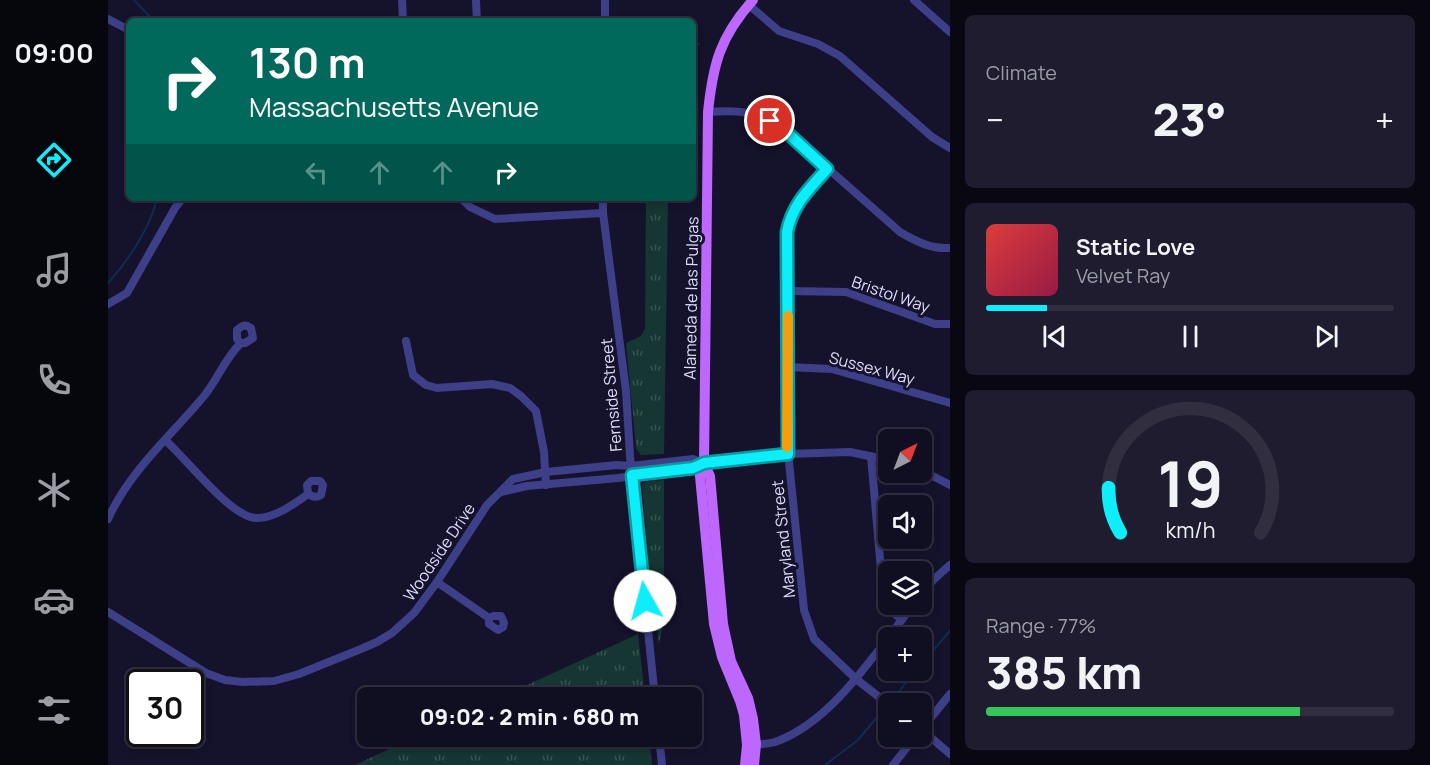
<!DOCTYPE html>
<meta charset="utf-8">
<style>
body{margin:0;font-family:Manrope,sans-serif;background:#1e1c2e;color:#f1f3f6;height:100vh;display:flex;flex-direction:column;font-size:22px;white-space:nowrap}
*{box-sizing:border-box;margin:0}
p{font-size:20px;color:#9c9ca5}
.icon{flex:none;width:33px;height:33px;fill:none;stroke:currentColor;stroke-width:2;stroke-linecap:round;stroke-linejoin:round}
.map{position:relative;flex:1;overflow:hidden}
.sheet{display:flex;flex-direction:column;gap:15px;padding:15px;background:#090812;width:480px}
.sheet>*{flex:none}
.banner{position:absolute;left:18px;top:18px;width:570px;height:183px;border-radius:9px;box-shadow:0 3px 9px #0003,0 0 0 2px #302e3f;background:#00695c;color:#fff;overflow:hidden}
.needle{width:39px;rotate:42deg}
.tools{position:absolute;left:770px;top:429px;display:grid;gap:12px}
.tools a{display:grid;place-items:center;width:54px;height:54px;border-radius:9px;background:#100e21;box-shadow:0 3px 9px #0003,0 0 0 2px #302e3f;font-size:30px}
.speed{position:absolute;left:18px;top:669px;display:flex;gap:12px;font-size:30px;font-weight:700;text-align:center}
.speed>*{display:grid;place-content:center;width:78px;height:78px;border-radius:50%;background:#100e21;box-shadow:0 3px 9px #0003,0 0 0 2px #302e3f;line-height:1}
.speed .limit{border:3px solid #111;border-radius:9px;background:#fff;color:#111}
.pin{position:absolute;display:grid;place-items:center;width:51px;height:51px;color:#fff;margin:-26px;border:3px solid #fff;border-radius:50%;box-shadow:0 2px 6px #0007}
.me{position:absolute;width:66px;margin:-33px;rotate:353deg;stroke-linejoin:round;filter:drop-shadow(0 0 4px #0008)}
.turn{display:flex;align-items:center;gap:21px;height:126px;padding:0 24px;font-size:27px}
.turn .icon{width:78px;height:78px;stroke-width:2.5}
.turn b{display:block;font-size:42px;line-height:51px}
.lanes{display:flex;align-items:center;height:57px;padding:0 24px;background:#0003;justify-content:center;gap:30px;direction:ltr}
.lanes .off{opacity:.35}
.big{font-size:45px;font-weight:800;line-height:1.1}
.sheet .card{flex:1;display:flex;flex-direction:column;justify-content:center;gap:9px;min-width:0;padding:0 21px;border-radius:9px;background:#1e1c2e}
.sheet .dial{align-items:center;gap:0}
.dial svg{height:156px;overflow:visible;fill:none;stroke:#302e3f;stroke-width:7;stroke-linecap:round;text-anchor:middle}
.dial text{fill:#f1f3f6;stroke:none}
.song{display:flex;align-items:center;gap:18px}
.cover{width:72px;height:72px;border-radius:9px;background:linear-gradient(135deg,hsl(0 70% 55%),hsl(340 70% 35%))}
.played{height:6px;border-radius:3px;background:linear-gradient(90deg,#0eedfa 15%,#302e3f 15%)}
.keys{display:flex;justify-content:space-around;direction:ltr}
.heat{display:flex;justify-content:space-between;align-items:center;font-size:33px;direction:ltr}
.charge{height:9px;border-radius:4px;background:linear-gradient(90deg,#34c759 77%,#302e3f 0)}
.trip{position:absolute;left:249px;top:687px;width:345px;height:60px;border-radius:9px;background:#100e21;box-shadow:0 3px 9px #0003,0 0 0 2px #302e3f;font-weight:800;line-height:60px;text-align:center}
main{display:flex;flex:1;min-height:0}
.menu{display:flex;flex-direction:column;width:108px;justify-content:space-around;align-items:center;background:#06060d;color:#9c9ca5}
.menu .icon{width:42px;height:42px}
.menu .selected{color:#0eedfa}
.menu b{font-size:27px;color:#f1f3f6}
.map>svg:first-child{display:block}
</style>
<main>
<nav class="menu">
<b>09:00</b>
<svg class="icon selected" aria-label="directions" viewBox="0 0 24 24"><path d="M12 3l9 9-9 9-9-9zM9 14v-3h6M13 9l2 2-2 2"/></svg>
<svg class="icon" aria-label="music" viewBox="0 0 24 24"><path d="M9 18V5l10-2v13"/><circle cx="6" cy="18" r="3"/><circle cx="16" cy="16" r="3"/></svg>
<svg class="icon" aria-label="phone" viewBox="0 0 24 24"><path d="M5 4h4l2 5-3 2q2 4 5 5l2-3 5 2v4C11 20 4 13 5 4z"/></svg>
<svg class="icon" aria-label="climate" viewBox="0 0 24 24"><path d="M12 3v18M4 7l16 10M4 17L20 7"/></svg>
<svg class="icon" aria-label="car" viewBox="0 0 24 24"><path d="M5 17H2v-5l4-1 3-4h7l3 4 3 1v5h-3M9 17h6M6 11h13"/><circle cx="7" cy="17" r="2"/><circle cx="17" cy="17" r="2"/></svg>
<svg class="icon" aria-label="filters" viewBox="0 0 24 24"><path d="M4 7h16M4 17h16"/><circle cx="9" cy="7" r="2"/><circle cx="15" cy="17" r="2"/></svg>
</nav>
<div class="map">
<svg width="842" height="765" viewBox="0 0 842 765">
<defs>
<pattern id="grass-tufts" width="24" height="20" patternUnits="userSpaceOnUse" patternTransform="scale(1.5)"><rect width="24" height="20" fill="#153633"/><path d="M3 7l-1-3M5 7V3M7 7l1-3M15 17l-1-3M17 17v-4M19 17l1-3" fill="none" stroke="#375352"/></pattern>
</defs>
<rect width="100%" height="100%" fill="#15122c"/>
<g fill="url(#grass-tufts)">
<path d="M538,198H560L556,454L533,455L528,448L518,343L533,336L537,329Z"/>
<path d="M556,480V620L551,644L545,584L542,579L534,484L537,482Z"/>
<path d="M530,634L537,697H393Z"/>
<path d="M309,736L541,737L544,765H247Z"/>
</g>
<g fill="none" stroke-linecap="round" stroke-linejoin="round">
<g stroke="#102c51" stroke-width="2">
<path d="M26,0L46,21"/>
<path d="M585,42L591,44"/>
<path d="M0,283C20,261 43,227 49,198"/>
<path d="M813,664L842,631"/>
<path d="M785,699L808,670"/>
<path d="M717,765L750,740L775,710"/>
</g>
<g stroke="#3e3f89" stroke-width="8">
<path d="M294,0L295,21"/>
<path d="M368,0L369,21"/>
<path d="M806,0L842,32"/>
<path d="M641,5L671,31L710,44L732,56L824,137L842,148"/>
<path d="M0,19L21,30"/>
<path d="M497,21V0"/>
<path d="M600,112C631,110 647,111 674,128L792,232C809,242 823,249 842,248"/>
<path d="M719,169C701,189 685,205 679,232V442L696,610L706,639L748,679L780,704"/>
<path d="M353,198L362,207L387,219L495,213"/>
<path d="M495,198V213L518,391L522,456L547,698"/>
<path d="M680,291L738,292L827,324H842"/>
<path d="M0,304L19,293L67,208L75,198"/>
<path d="M298,341L305,375L318,385L329,388L384,384L402,388L413,396L428,411L436,452L438,485"/>
<path d="M679,367L724,369L842,403"/>
<path d="M57,440C77,457 124,519 149,518C167,518 186,504 200,494C205,497 208,498 213,495L215,485L212,481H203L199,485L200,494"/>
<path d="M763,456L775,593L783,611L794,620"/>
<path d="M813,470L842,485"/>
<path d="M393,492L419,486L510,478L586,468L596,463L679,454L742,452L780,460"/>
<path d="M0,519C22,470 63,436 96,396C110,379 117,358 133,343H137L145,338L143,328C137,324 135,325 129,330V339L133,343"/>
<path d="M329,582L381,618V624L390,630L395,627L396,623L393,616H385L381,618"/>
<path d="M813,596L825,580L842,565"/>
<path d="M0,612L98,673L117,680L135,682L166,681L191,674L253,649L269,642L284,633L306,613L329,582L379,505L405,479L438,472L509,465L523,466L585,459L596,463"/>
<path d="M813,729L842,754"/>
<path d="M813,730L842,694"/>
<path d="M551,736L554,765"/>
<path d="M645,745C652,744 660,744 667,742C725,722 769,650 806,604"/>
<path d="M785,765L808,736"/>
</g>
<g stroke="#bd67fc" stroke-width="10">
<path d="M596,463L602,476L615,624L623,661L640,698L645,719L648,744L646,765"/>
<path d="M637,765L639,745L636,715L632,701L614,657L606,624L592,476L596,463L600,112C605,64 612,37 645,0"/>
</g>
</g>
<g fill="none" stroke-linecap="round" stroke-linejoin="round">
<defs>
<path id="route" d="M537,601L524,475L585,468L596,463L680,454L679,232C684,205 701,189 719,169L674,128L662,121"/>
</defs>
<use href="#route" stroke="#099aa2" stroke-width="15"/>
<use href="#route" stroke="#0eedfa" stroke-width="10"/>
<path stroke="#f59e0b" stroke-width="10" d="M679,447L680,316"/>
</g>
<g text-anchor="middle" stroke-width="6" stroke-linejoin="round" paint-order="stroke">
<g font-size="16" fill="#dfddfe" stroke="#15122c">
<text transform="translate(783 294) rotate(19)" y="6">Bristol Way</text>
<text transform="translate(583 298) rotate(-89)" y="6">Alameda de las Pulgas</text>
<text transform="translate(764 368) rotate(15)" y="6">Sussex Way</text>
<text transform="translate(503 395) rotate(-95)" y="6">Fernside Street</text>
<text transform="translate(675 539) rotate(-96)" y="6">Maryland Street</text>
<text transform="translate(331 552) rotate(-56)" y="6">Woodside Drive</text>
</g>
</g>
</svg>
<div class="tools">
<a><svg class="needle" viewBox="-14 -14 28 28"><path d="M0-13l5 13h-10z" fill="#e53935"/><path d="M0 13l5-13h-10z" fill="#9c9ca5"/></svg></a>
<a><svg class="icon" aria-label="sound" viewBox="0 0 24 24"><path d="M4 9h4l5-4v14l-5-4H4zM17 9q2 3 0 6"/></svg></a>
<a><svg class="icon" aria-label="layers" viewBox="0 0 24 24"><path d="M12 4l9 5-9 5-9-5zM3 14l9 5 9-5"/></svg></a>
<a>+</a>
<a>−</a>
</div>
<div class="speed"><div class="limit">30</div></div>
<div class="pin" style="left:662px;top:121px;background:#d93025"><svg class="icon" aria-label="arrive" viewBox="0 0 24 24"><path d="M6 21V4h12l-3 4 3 4H6"/></svg></div>
<svg class="me" style="left:537px;top:601px" viewBox="-20 -20 40 40"><circle r="19" fill="#fff"/><path d="M0-13L10 11 0 6-10 11z" fill="#0eedfa"/></svg>
<div class="trip">09:02 · 2 min · 680 m</div>
<div class="banner">
<div class="turn"><svg class="icon" aria-label="right" viewBox="0 0 24 24"><path d="M7 20v-9h11M14 6l5 5-5 5"/></svg><div><b>130 m</b>Massachusetts Avenue</div></div>
<div class="lanes"><svg class="icon off" aria-label="left" viewBox="0 0 24 24"><path d="M17 20v-9H6M10 6l-5 5 5 5"/></svg><svg class="icon off" aria-label="ahead" viewBox="0 0 24 24"><path d="M12 20V5M6 11l6-6 6 6"/></svg><svg class="icon off" aria-label="ahead" viewBox="0 0 24 24"><path d="M12 20V5M6 11l6-6 6 6"/></svg><svg class="icon" aria-label="right" viewBox="0 0 24 24"><path d="M7 20v-9h11M14 6l5 5-5 5"/></svg></div>
</div>
</div>
<section class="sheet">
<div class="card"><p>Climate</p>
<div class="heat"><a>−</a><b class="big">23°</b><a>+</a></div>
</div>
<div class="card">
<div class="song"><i class="cover"></i><div><b>Static Love</b><p>Velvet Ray</p></div></div>
<div class="played"></div>
<div class="keys"><svg class="icon" aria-label="previous" viewBox="0 0 24 24"><path d="M18 5L8 12l10 7zM5 5v14"/></svg><svg class="icon" aria-label="pause" viewBox="0 0 24 24"><path d="M8 5v14M16 5v14"/></svg><svg class="icon" aria-label="next" viewBox="0 0 24 24"><path d="M6 5l10 7-10 7zM19 5v14"/></svg></div>
</div>
<div class="card dial"><svg viewBox="0 0 100 80">
<path d="M14 69A42 42 0 1 1 86 69"/>
<path d="M14 69A42 42 0 0 1 8 46" stroke="#0eedfa"/>
<text x="50" y="56" font-size="32" font-weight="700">19</text>
<text x="50" y="72" font-size="11">km/h</text>
</svg></div>
<div class="card"><p>Range · 77%</p><b class="big">385 km</b><div class="charge"></div></div>
</section>
</main>
